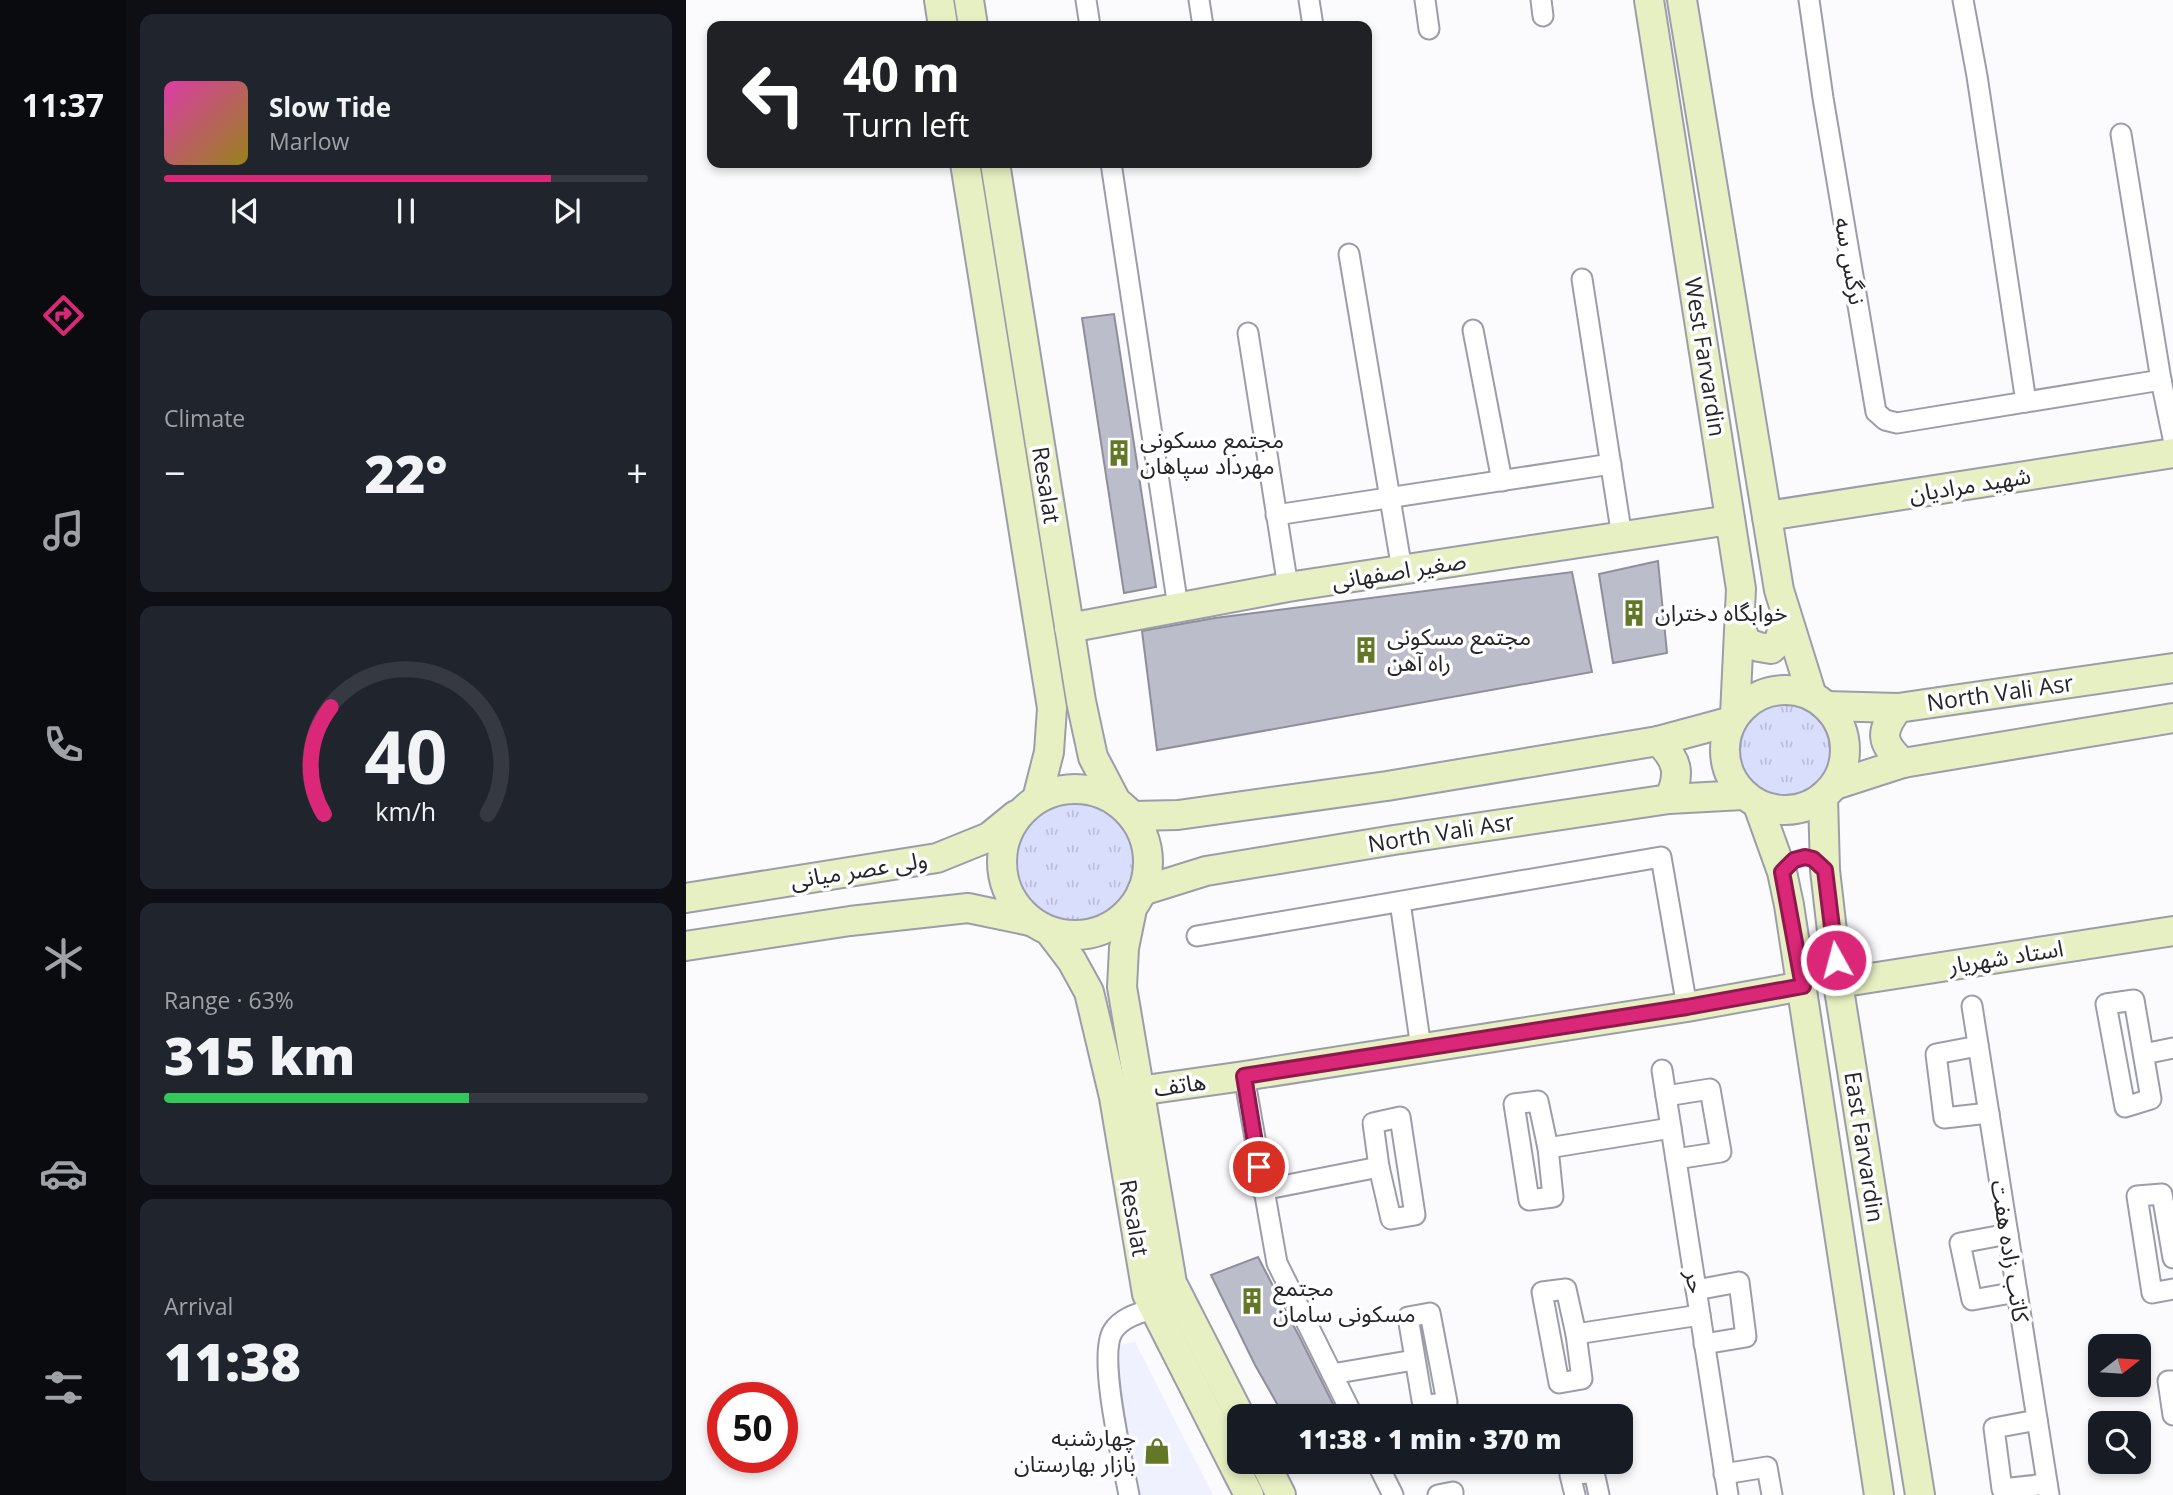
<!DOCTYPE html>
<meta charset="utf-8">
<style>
body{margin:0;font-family:"Open Sans","Noto Sans Arabic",sans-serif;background:#20242c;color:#f1f3f6;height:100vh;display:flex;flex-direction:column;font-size:26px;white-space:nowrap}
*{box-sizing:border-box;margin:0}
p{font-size:23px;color:#9ea1a6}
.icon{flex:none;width:38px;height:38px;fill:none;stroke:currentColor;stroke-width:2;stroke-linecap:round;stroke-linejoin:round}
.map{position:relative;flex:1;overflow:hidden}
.sheet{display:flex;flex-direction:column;gap:14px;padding:14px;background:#0d0f14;width:560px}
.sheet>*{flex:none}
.banner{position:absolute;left:21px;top:21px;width:665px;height:147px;border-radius:14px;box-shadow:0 4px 10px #0003;background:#202124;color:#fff;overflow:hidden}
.needle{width:46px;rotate:73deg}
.fabs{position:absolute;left:1402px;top:1334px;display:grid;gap:14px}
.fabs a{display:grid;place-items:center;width:63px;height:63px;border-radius:14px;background:#171b24;box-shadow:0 4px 10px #0003;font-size:35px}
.speed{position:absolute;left:21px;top:1382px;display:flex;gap:14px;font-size:35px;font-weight:700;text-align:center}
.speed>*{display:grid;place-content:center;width:91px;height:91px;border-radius:50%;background:#171b24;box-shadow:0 4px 10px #0003;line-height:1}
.speed .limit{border:10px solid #d22;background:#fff;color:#111}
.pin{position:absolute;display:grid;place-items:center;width:60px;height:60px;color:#fff;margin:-30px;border:4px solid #fff;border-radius:50%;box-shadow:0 2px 7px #0007}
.me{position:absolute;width:77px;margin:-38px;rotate:353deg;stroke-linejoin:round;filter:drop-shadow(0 0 5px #0008)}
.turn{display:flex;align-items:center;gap:24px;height:147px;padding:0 21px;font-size:32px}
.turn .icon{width:91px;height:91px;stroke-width:2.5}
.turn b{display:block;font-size:49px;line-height:60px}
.big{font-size:52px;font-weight:800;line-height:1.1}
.sheet .card{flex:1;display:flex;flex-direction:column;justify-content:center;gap:10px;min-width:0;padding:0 24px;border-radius:14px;background:#20242c}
.sheet .dial{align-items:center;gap:0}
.dial svg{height:182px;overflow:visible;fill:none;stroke:#363941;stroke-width:7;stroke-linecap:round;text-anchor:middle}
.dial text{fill:#f1f3f6;stroke:none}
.song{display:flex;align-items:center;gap:21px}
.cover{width:84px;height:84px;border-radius:10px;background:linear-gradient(135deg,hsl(320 70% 55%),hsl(50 70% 35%))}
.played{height:7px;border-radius:4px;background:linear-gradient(90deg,#db2777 80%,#363941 80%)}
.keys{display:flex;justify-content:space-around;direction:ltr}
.heat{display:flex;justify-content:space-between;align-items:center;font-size:38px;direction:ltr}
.charge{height:10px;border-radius:5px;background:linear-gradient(90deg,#34c759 63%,#363941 0)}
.trip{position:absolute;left:541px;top:1404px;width:406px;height:70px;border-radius:14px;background:#171b24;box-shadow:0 4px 10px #0003;font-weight:800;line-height:70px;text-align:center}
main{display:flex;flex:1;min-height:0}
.menu{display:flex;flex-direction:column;width:126px;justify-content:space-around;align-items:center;background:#090b0e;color:#9ea1a6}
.menu .icon{width:49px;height:49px}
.menu .on{color:#db2777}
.menu b{font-size:32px;color:#f1f3f6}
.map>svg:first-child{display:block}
</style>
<main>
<nav class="menu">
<b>11:37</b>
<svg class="icon on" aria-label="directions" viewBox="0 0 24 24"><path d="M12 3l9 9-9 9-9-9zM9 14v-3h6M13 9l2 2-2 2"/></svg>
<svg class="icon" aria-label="music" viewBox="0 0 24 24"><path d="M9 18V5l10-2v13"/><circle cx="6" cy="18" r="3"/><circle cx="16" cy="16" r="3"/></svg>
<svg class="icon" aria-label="phone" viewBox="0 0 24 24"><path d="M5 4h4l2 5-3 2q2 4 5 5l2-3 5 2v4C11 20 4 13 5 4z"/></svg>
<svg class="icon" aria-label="climate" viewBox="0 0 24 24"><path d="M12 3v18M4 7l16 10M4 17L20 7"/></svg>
<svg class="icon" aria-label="car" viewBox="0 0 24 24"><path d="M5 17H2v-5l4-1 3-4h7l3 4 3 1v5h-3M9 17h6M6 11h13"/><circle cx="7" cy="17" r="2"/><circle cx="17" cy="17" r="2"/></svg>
<svg class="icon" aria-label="filters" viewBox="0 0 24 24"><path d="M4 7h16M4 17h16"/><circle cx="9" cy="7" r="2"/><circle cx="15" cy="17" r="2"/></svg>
</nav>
<section class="sheet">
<div class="card">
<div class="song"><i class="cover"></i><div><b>Slow Tide</b><p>Marlow</p></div></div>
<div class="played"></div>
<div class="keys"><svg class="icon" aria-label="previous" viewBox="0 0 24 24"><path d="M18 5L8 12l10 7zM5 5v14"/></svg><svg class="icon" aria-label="pause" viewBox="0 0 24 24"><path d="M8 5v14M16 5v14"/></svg><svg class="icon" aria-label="next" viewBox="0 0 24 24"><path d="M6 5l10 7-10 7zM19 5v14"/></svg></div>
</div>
<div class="card"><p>Climate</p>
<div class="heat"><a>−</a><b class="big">22°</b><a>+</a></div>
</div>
<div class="card dial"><svg viewBox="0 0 100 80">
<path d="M14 69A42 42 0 1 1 86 69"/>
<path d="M14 69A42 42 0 0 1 17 22" stroke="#db2777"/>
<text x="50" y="56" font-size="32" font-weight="700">40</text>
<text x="50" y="72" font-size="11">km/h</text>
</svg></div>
<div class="card"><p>Range · 63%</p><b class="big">315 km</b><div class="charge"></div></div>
<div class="card"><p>Arrival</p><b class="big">11:38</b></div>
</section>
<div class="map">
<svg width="1487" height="1495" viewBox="0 0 1487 1495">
<defs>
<pattern id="grass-tufts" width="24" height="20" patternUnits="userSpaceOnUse" patternTransform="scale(1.75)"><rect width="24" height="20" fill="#dadefd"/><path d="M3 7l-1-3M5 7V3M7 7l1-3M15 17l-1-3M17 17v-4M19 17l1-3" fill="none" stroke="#bbbed9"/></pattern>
</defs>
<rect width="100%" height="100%" fill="#fbfbfe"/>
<path fill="#f0f1fe" d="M449,1342L527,1495H445L428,1346Z"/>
<g fill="url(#grass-tufts)">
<circle cx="1099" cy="751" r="48"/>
<circle cx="388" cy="863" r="65"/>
</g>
<g fill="#bcbdca" stroke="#8e8f9b" stroke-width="2">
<path d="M428,314L470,587L438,593L396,318Z"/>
<path d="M972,561L981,653L927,663L913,574Z"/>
<path d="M886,572L906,672L471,750L456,631L529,618Z"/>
<path d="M572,1257L614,1338L653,1416H598L569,1365L525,1275Z"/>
</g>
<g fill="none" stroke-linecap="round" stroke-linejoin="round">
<defs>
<g id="street">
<path d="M400,0L404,26"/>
<path d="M513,0L517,26"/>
<path d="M623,0L627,26"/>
<path d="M739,0L743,29"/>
<path d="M855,0L857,16"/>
<path d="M1123,0L1137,98L1190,412L1199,420L1211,423L1475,380"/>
<path d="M1277,0L1291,76L1340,402"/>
<path d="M1435,134L1475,380L1487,438"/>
<path d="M425,163L492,607"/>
<path d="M663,254L716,570"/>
<path d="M896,279L936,537"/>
<path d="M787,330L816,481"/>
<path d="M562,333L602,587"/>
<path d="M590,515L925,464"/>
<path d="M714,902L735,1048"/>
<path d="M511,936L975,857L1001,1007"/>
<path d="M1448,1000L1465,1099L1439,1107L1420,1004Z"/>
<path d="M1286,1006L1363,1495"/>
<path d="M1292,1046L1250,1054L1258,1118L1303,1113"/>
<path d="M1458,1054L1487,1048"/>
<path d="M976,1070L1042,1495"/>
<path d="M558,1076L591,1263L667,1416"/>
<path d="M980,1096L1024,1089L1035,1152L990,1159"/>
<path d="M852,1101L862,1148L867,1197L843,1200L828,1104Z"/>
<path d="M714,1117L729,1215L705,1219L693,1167L687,1123Z"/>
<path d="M862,1148L985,1128"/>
<path d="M576,1190L693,1167"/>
<path d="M1322,1234L1274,1243L1286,1300L1331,1292"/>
<path d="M1487,1258L1476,1194L1451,1196L1466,1293L1487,1289"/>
<path d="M880,1289L890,1334L896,1379L873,1383L856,1292Z"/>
<path d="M1010,1290L1053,1282L1060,1337L1018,1344"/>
<path d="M744,1313L761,1402L737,1406L722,1317Z"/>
<path d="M890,1334L1014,1315"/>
<path d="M646,1374L728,1360"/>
<path d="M1487,1381H1482L1487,1415"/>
<path d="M1351,1420L1308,1428L1316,1489L1361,1484"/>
<path d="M690,1461L707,1495"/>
<path d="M1038,1474L1081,1467L1086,1495"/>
<path d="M443,1495C437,1463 411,1356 427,1331C436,1317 454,1313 468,1308"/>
<path d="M752,1495L767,1492V1495"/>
<path d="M889,1495L884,1475L908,1472L913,1495"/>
</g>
<g id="secondary">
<path d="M253,0L257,26"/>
<path d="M283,0L287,26"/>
<path d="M963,0L1055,589L1049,715"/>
<path d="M996,0L1093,590L1126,696"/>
<path d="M279,163L366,708L363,752L351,799"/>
<path d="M309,163L395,701L407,757L430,801"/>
<path d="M1081,516L1487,453"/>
<path d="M383,628L602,587L1044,520"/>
<path d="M1055,629L1061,643L1073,647L1085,649L1093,642L1100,614"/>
<circle cx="1099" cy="750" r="60"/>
<path d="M1140,706L1212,708L1487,668"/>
<path d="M1212,708C1194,732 1194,742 1217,763"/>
<path d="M972,741C992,760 995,774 983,799"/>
<path d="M1149,785L1217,763L1487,718"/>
<circle cx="389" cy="862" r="73"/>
<path d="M1137,798L1139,870L1152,983L1234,1495"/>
<path d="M1072,805L1096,872L1103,905L1193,1495"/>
<path d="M446,816L492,815L701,786L972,741L1046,721"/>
<path d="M456,891L520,871L708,840L983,799L1057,795"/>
<path d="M0,898L251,858L303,837L330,815"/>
<path d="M446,909L438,948L436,987L486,1283L554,1416"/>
<path d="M364,932L386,961L403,992L428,1097L461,1294L563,1495"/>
<path d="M0,946L164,921L282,908L344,921"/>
<path d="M1152,983L1487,931"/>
<path d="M452,1091L558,1076L1001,1007L1117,986"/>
<path d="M578,1461L595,1495"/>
</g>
</defs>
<use href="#street" stroke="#9c9daa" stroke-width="23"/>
<use href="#secondary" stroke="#9c9daa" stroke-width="32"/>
<use href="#street" stroke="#fff" stroke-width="19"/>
<use href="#secondary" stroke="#e6f0c2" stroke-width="28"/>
</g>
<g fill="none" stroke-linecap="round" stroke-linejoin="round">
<defs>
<path id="route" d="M573,1167L558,1076L1001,1007L1117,986L1096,872L1108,860L1119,857L1127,859L1139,870L1150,960"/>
</defs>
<use href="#route" stroke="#8e194d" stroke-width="18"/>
<use href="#route" stroke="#db2777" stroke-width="12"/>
</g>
<defs>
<symbol id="building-bare" viewBox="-9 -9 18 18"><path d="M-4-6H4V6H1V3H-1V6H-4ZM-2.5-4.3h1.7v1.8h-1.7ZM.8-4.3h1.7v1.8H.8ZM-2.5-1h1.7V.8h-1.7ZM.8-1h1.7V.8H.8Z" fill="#647726" stroke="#fff" stroke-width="2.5" paint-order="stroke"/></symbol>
<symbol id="shop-bare" viewBox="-9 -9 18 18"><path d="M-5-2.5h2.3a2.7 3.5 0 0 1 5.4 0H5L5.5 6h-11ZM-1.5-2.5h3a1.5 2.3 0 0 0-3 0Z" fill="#647726" stroke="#fff" stroke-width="2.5" paint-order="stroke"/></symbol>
</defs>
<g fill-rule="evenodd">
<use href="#building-bare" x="414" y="434" width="38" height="38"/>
<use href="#building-bare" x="929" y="594" width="38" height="38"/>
<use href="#building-bare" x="661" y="631" width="38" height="38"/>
<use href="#building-bare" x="547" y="1282" width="38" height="38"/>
<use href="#shop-bare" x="452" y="1432" width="38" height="38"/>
</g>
<g text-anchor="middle" stroke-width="7" stroke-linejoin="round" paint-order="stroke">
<g font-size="23" fill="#25252a" stroke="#fff">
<text transform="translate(1164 261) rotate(80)" y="8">نرگس سه</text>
<text transform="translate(1019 357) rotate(81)" y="8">West Farvardin</text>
<text transform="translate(360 485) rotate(81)" y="8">Resalat</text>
<text transform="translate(1284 485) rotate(-9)" y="8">شهید مرادیان</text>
<text transform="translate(713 571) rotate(-9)" y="8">صغیر اصفهانی</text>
<text transform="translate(1314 693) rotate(-8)" y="8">North Vali Asr</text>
<text transform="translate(755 833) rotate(-9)" y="8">North Vali Asr</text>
<text transform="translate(173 870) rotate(-9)" y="8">ولی عصر میانی</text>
<text transform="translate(1320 957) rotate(-9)" y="8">استاد شهریار</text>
<text transform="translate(494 1085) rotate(-8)" y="8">هاتف</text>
<text transform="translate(1178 1147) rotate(81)" y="8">East Farvardin</text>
<text transform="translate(448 1218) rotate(80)" y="8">Resalat</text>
<text transform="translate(1324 1251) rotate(81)" y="8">کاتب زاده هفت</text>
<text transform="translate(1009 1282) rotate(81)" y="8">حر</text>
</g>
<g font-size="23" fill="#25252a" stroke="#fff" text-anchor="start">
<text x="454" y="448">مجتمع مسکونی<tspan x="454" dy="26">مهرداد سپاهان</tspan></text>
<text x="969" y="621">خوابگاه دختران</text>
<text x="701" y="645">مجتمع مسکونی<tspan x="701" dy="26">راه آهن</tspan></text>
<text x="587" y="1296">مجتمع<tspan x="587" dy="26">مسکونی سامان</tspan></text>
<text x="450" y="1446" text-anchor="end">چهارشنبه<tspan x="450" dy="26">بازار بهارستان</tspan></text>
</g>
</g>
</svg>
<div class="fabs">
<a><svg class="needle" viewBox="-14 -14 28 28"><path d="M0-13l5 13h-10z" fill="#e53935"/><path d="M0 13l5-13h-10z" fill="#9ea1a6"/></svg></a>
<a><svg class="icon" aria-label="search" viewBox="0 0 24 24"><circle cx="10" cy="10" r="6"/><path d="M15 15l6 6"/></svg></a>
</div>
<div class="speed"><div class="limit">50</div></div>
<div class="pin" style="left:573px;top:1167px;background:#d93025"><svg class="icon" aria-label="arrive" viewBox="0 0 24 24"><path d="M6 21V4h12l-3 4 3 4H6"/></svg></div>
<svg class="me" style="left:1150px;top:960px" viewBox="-20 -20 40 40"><circle r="17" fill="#db2777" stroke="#fff" stroke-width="3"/><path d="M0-11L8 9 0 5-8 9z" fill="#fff"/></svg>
<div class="trip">11:38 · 1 min · 370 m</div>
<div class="banner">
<div class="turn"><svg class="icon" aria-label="left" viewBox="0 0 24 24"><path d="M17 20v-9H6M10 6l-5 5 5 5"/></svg><div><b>40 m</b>Turn left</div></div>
</div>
</div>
</main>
